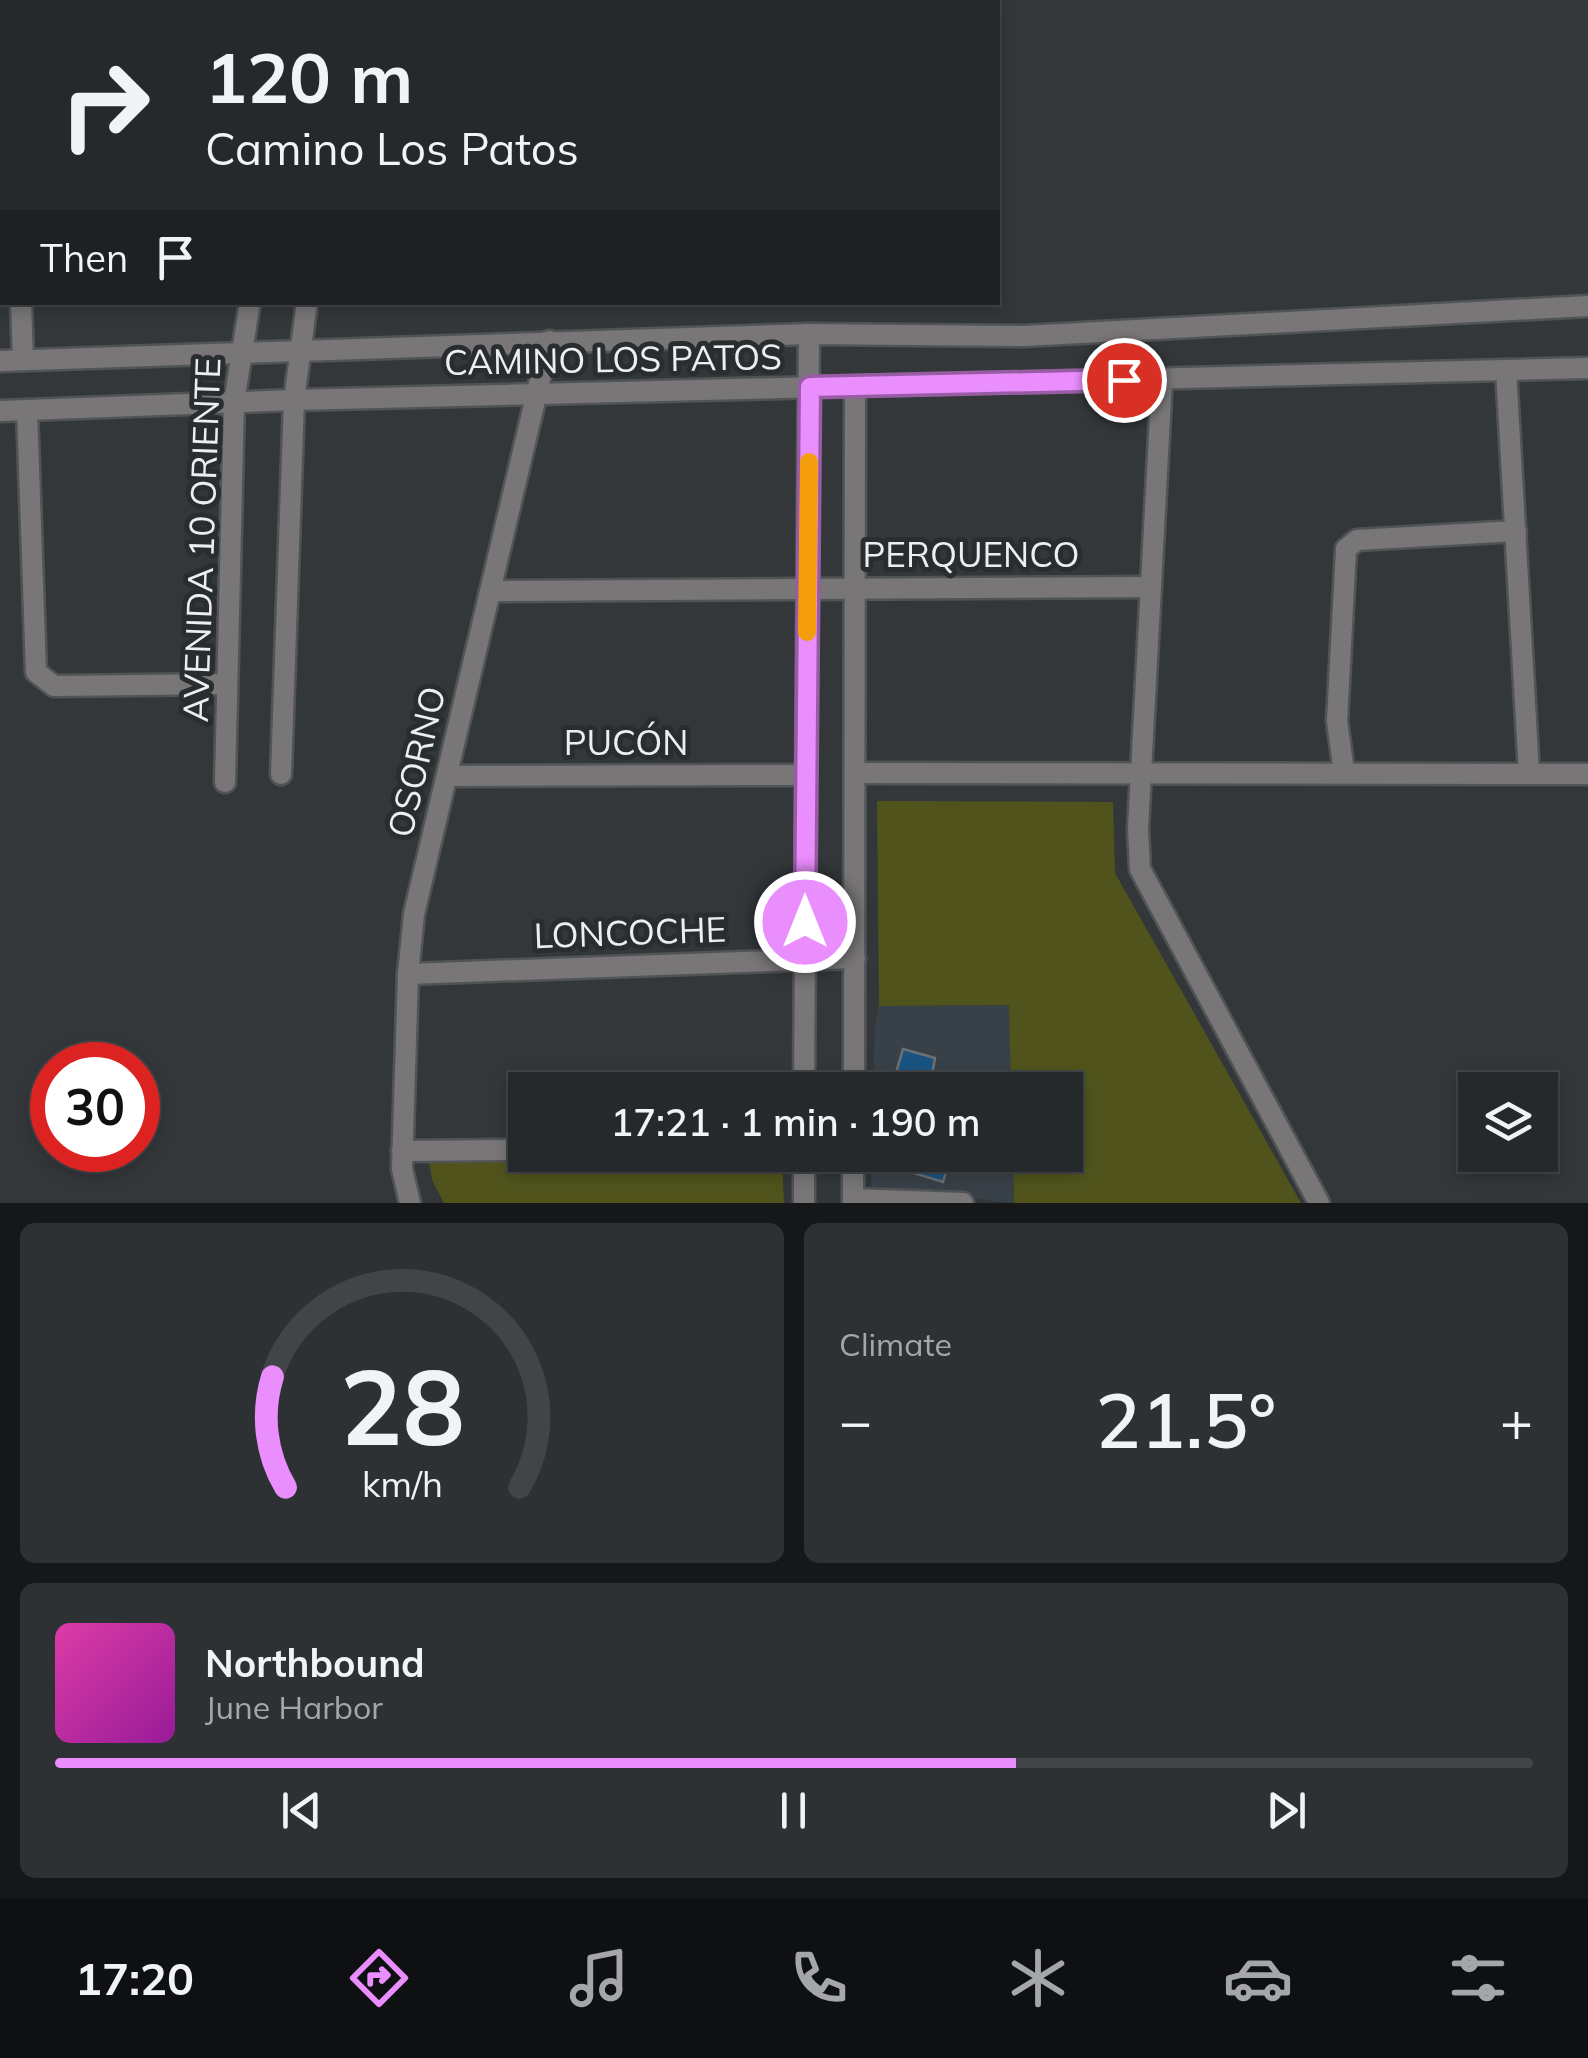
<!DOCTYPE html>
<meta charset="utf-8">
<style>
body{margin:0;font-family:Mulish,sans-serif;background:#2e3134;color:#f1f3f6;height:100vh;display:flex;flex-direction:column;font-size:38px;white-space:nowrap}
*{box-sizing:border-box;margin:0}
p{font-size:32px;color:#a4a6a9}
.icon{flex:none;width:55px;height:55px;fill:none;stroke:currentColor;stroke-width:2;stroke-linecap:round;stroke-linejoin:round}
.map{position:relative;height:1203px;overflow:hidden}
.side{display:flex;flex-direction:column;gap:20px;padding:20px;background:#151718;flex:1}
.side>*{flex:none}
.top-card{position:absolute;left:0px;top:0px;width:1000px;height:305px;box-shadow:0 5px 15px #0003,0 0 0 2px #424548;background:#26292c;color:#f1f3f6;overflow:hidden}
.controls{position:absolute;left:1458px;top:1072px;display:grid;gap:20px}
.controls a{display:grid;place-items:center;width:100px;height:100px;border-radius:0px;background:#26292c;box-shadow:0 5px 15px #0003,0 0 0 2px #424548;font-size:50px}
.speed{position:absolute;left:30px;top:1042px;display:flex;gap:20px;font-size:50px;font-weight:700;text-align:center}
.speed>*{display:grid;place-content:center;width:130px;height:130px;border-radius:50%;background:#26292c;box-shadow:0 5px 15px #0003,0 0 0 2px #424548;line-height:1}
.speed .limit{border:15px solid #d22;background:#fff;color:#111}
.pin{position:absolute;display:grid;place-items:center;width:85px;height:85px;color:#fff;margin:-42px;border:5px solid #fff;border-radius:50%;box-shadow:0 2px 10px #0007}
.me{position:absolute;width:110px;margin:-55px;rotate:0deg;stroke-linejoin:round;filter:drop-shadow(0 0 8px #0008)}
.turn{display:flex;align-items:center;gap:35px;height:210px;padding:0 40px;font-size:45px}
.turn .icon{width:130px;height:130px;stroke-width:2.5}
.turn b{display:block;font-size:70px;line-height:85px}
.then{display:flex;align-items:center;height:95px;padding:0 40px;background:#0003;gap:20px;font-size:38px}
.big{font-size:75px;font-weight:600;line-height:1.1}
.side .card{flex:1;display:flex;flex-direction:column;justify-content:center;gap:15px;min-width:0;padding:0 35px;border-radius:15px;background:#2e3134}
.side .dial{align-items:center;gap:0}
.dial svg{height:260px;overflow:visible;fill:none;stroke:#424548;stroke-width:7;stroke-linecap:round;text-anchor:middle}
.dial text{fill:#f1f3f6;stroke:none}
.song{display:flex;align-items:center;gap:30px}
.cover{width:120px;height:120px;border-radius:15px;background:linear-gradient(135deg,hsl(320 70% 55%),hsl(300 70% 35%))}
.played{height:10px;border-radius:5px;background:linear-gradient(90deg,#ea8dfd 65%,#424548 65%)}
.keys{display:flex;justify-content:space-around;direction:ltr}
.heat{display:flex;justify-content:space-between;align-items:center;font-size:55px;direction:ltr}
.side .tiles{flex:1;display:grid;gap:20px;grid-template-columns:1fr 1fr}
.card:last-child{grid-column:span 2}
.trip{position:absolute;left:508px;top:1072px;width:575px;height:100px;border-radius:0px;background:#26292c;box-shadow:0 5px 15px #0003,0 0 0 2px #424548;font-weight:600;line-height:100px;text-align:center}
.tabs{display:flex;height:160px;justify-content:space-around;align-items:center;background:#0f1012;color:#a4a6a9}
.tabs .icon{width:70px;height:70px}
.tabs .on{color:#ea8dfd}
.tabs b{font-size:45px;color:#f1f3f6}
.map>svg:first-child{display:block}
</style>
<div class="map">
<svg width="1588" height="1203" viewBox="0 0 1588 1203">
<rect width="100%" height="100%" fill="#33373a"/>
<g fill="#394148">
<path d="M1009,1005L1011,1090H873L875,1024L879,1006Z"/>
<path d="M872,1155H1013L1014,1203L941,1195L871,1193Z"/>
</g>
<g fill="#50541c">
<path d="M877,801L1113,802L1115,873L1301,1203H1014L1013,1155H1065V1090H1011L1009,1005L879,1006Z"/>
<path d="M429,1161L782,1163L784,1203H444L432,1180Z"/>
</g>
<g fill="#195480" stroke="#6c7073" stroke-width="2.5">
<path d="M903,1049L935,1058L931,1082L944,1086L943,1090H891Z"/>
<path d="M888,1155H951L943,1182L894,1167L897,1158Z"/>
</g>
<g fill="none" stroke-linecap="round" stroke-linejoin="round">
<defs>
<g id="street">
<path d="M10,0V2"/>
<path d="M167,0L170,2"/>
<path d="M21,302L23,360"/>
<path d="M0,361L809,334L1024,336L1588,306"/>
<path d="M1506,370L1529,773"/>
<path d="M1162,379L1138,829L1140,869L1319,1203"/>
<path d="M27,410L36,672L54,686L227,684"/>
<path d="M0,411L294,400L1588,368"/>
<path d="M491,591L1151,587"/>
<path d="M1344,772L1337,721L1346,549L1357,540L1516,531"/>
<path d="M856,773L1588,774"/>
<path d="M281,774L294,400L307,302"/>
<path d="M447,776L806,775"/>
<path d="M225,782L234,402L250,302"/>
<path d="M408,974L855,958"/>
<path d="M804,1090L809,334"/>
<path d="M854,1090L855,386"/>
<path d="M402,1151L525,1150"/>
<path d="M853,1199L963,1203"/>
<path d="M410,1203L402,1169L408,974L414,914L549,341"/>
<path d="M804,1203V1155"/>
<path d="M853,1203V1155"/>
</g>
</defs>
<use href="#street" stroke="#515457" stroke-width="25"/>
<use href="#street" stroke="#797677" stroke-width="20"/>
</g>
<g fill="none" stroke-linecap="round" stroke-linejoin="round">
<defs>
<path id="route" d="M805,922L810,387L1124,380"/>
</defs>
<use href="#route" stroke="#985ca4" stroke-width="25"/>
<use href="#route" stroke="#ea8dfd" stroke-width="18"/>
<path stroke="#f59e0b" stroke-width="18" d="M807,632L809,462"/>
</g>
<g text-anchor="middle" stroke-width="10" stroke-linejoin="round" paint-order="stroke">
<g font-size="35" fill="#eceef0" stroke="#292d30">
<text transform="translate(613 360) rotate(-1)" y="12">CAMINO LOS PATOS</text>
<text transform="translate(202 540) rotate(-88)" y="12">AVENIDA 10 ORIENTE</text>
<text x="971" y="567">PERQUENCO</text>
<text x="626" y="755">PUCÓN</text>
<text transform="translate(417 762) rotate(-77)" y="12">OSORNO</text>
<text transform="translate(630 933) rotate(-2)" y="12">LONCOCHE</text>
</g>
</g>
</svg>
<div class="controls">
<a><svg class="icon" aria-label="layers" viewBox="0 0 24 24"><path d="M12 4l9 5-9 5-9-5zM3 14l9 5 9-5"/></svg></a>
</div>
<div class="speed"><div class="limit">30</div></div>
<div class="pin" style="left:1124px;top:380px;background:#d93025"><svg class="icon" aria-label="arrive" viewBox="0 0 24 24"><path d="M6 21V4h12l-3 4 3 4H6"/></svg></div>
<svg class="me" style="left:805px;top:922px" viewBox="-20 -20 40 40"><circle r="17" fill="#ea8dfd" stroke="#fff" stroke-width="3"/><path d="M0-11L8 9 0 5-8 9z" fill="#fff"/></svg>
<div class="trip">17:21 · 1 min · 190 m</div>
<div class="top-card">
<div class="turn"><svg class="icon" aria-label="right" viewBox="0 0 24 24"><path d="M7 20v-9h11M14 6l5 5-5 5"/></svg><div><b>120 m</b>Camino Los Patos</div></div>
<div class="then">Then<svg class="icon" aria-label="arrive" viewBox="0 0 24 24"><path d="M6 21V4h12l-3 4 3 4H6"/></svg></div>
</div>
</div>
<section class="side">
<div class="tiles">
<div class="card dial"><svg viewBox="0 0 100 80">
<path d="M14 69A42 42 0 1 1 86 69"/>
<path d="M14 69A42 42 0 0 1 10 35" stroke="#ea8dfd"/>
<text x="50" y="56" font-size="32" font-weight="700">28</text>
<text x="50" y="72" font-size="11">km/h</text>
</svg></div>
<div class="card"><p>Climate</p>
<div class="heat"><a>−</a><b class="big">21.5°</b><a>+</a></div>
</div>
<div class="card">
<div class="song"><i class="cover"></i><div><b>Northbound</b><p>June Harbor</p></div></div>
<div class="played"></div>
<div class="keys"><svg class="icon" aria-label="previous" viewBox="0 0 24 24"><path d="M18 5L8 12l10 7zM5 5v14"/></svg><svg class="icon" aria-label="pause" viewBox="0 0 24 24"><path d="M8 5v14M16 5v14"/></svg><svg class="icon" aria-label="next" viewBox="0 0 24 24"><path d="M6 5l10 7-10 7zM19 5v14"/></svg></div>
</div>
</div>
</section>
<nav class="tabs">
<b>17:20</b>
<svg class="icon on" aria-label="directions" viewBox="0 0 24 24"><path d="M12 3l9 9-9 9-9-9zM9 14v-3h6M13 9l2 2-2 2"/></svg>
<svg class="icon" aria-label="music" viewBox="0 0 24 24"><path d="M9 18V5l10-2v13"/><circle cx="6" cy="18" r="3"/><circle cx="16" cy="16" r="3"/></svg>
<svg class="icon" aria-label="phone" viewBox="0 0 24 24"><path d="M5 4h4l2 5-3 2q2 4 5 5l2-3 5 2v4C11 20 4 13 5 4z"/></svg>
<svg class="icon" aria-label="climate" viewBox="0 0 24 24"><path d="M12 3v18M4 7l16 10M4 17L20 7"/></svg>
<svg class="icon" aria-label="car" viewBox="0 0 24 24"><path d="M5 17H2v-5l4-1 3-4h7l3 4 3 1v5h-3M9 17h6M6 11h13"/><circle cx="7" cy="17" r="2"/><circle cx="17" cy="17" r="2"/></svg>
<svg class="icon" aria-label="filters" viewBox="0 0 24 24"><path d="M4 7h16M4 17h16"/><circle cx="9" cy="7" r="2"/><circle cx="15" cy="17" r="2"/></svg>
</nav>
